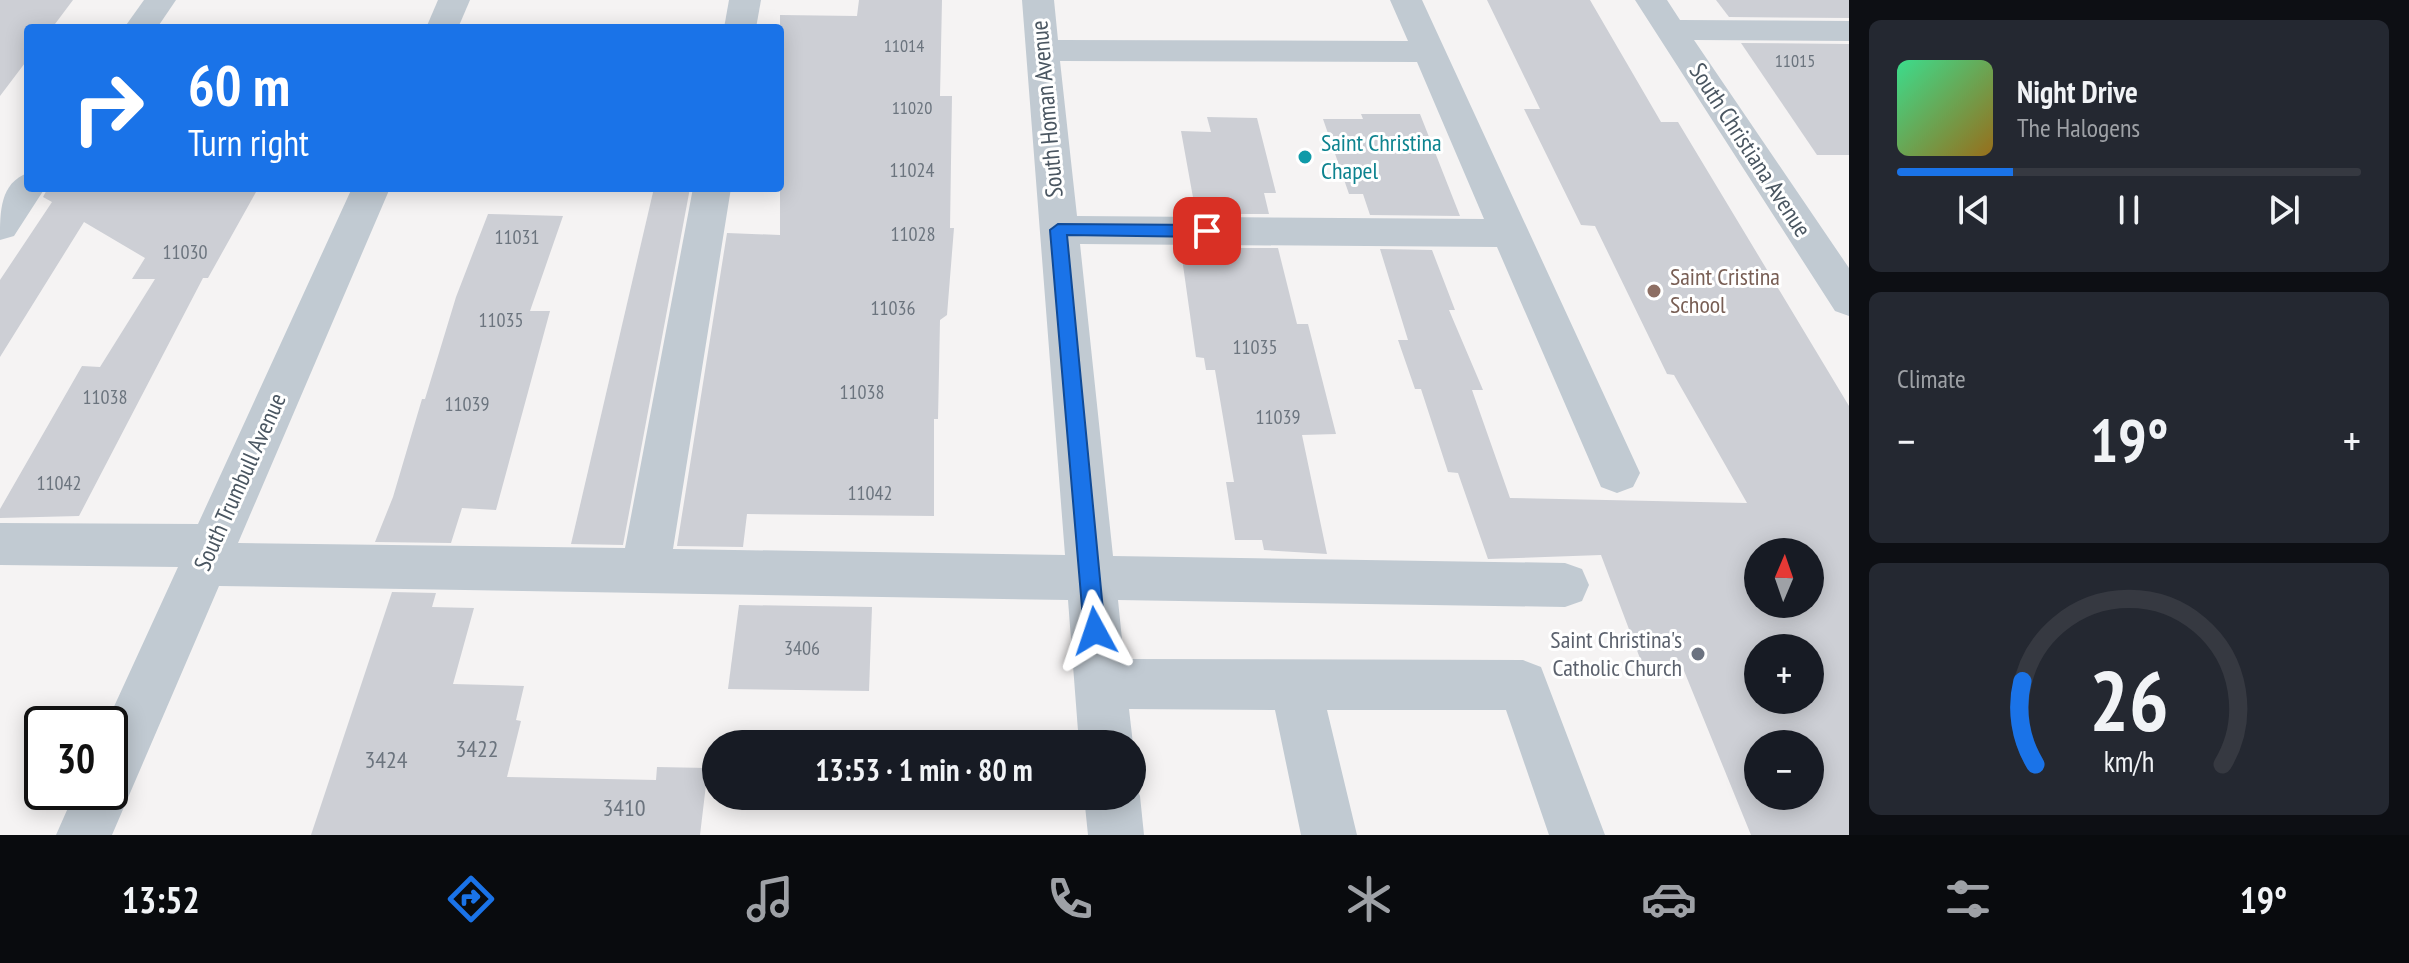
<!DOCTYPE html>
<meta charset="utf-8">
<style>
body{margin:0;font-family:"PT Sans Narrow",sans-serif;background:#242831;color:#f1f3f6;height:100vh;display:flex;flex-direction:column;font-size:30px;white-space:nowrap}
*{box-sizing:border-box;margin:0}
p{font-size:26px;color:#9ea1a6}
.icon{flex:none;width:44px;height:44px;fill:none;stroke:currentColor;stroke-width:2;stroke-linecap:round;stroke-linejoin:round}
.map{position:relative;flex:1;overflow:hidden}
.sheet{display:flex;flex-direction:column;gap:20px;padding:20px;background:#0d0f14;width:560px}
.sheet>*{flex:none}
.hud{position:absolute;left:24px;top:24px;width:760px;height:168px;border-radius:8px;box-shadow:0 4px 20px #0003;background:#1a73e8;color:#fff;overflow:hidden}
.needle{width:52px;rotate:2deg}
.tools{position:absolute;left:1744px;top:538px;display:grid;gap:16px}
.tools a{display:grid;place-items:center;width:80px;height:80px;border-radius:50%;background:#171b24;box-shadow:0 4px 20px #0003;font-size:40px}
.speed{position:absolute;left:24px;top:706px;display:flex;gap:16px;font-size:40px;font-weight:700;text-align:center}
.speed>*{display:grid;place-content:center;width:104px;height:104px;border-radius:50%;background:#171b24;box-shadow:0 4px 20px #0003;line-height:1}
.speed .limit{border:4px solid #111;border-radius:12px;background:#fff;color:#111}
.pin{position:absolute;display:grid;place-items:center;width:68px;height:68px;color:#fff;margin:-34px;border-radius:16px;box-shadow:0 4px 12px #0006}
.me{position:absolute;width:88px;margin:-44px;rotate:355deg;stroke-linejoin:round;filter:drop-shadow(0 0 6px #0008)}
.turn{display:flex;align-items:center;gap:28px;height:168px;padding:0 32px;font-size:36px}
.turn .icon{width:104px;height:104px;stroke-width:2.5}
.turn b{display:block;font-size:56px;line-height:68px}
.big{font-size:60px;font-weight:800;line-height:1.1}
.sheet .tile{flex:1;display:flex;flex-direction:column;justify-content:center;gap:12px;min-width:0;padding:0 28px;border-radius:12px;background:#242831}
.sheet .dial{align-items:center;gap:0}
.dial svg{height:208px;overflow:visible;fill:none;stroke:#363941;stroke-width:7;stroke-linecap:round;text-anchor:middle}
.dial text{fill:#f1f3f6;stroke:none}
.song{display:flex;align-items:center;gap:24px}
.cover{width:96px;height:96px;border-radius:12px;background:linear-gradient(135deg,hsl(150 70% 55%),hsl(40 70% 35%))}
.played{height:8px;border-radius:4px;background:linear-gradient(90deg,#1a73e8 25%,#363941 25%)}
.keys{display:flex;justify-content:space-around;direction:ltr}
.heat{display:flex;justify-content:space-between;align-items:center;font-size:44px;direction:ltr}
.trip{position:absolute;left:702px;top:730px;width:444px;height:80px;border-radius:40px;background:#171b24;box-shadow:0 4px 20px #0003;font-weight:800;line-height:80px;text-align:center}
.tab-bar{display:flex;height:128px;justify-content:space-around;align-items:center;background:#090b0e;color:#9ea1a6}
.tab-bar .icon{width:56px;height:56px}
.tab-bar .current{color:#1a73e8}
.tab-bar b{font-size:36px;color:#f1f3f6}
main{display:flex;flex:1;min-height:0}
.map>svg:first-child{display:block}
</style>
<main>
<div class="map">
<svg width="1849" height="835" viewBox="0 0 1849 835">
<rect width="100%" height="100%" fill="#f5f3f3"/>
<g fill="#cdcfd5" fill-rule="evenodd">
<path d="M0,0H73L52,28H28V59L0,96Z"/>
<path d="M859,0H942L940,96H952L950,228H954L947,315L940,320L938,419H934V516L747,514L743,547L677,546L727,233L780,235V15L857,16Z"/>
<path d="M1487,0H1590L1661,122H1678L1849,406V835H1751L1680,661H1641L1601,555L1488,559L1458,473L1448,472L1421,389H1415L1398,340H1408L1380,249L1432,250L1455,310H1449L1483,390H1472L1510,498L1747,503L1674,375L1667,374L1595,226L1581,225L1524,109H1540ZM1758,552H1810V604H1758ZM1758,648H1810V700H1758ZM1758,744H1810V796H1758Z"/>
<path d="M1716,0H1849V18L1729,17Z"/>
<path d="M1741,43L1849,44V155H1817Z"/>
<path d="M1361,114H1420L1460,216L1370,215L1363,194H1349L1323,119H1363Z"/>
<path d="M1207,117L1257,118L1276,193H1264L1269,214H1196L1181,131L1211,132Z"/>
<path d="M48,188H252L250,192H256L208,278H203L79,516L0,518V509L82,366L100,367L155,279H132L145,258L84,222L0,357V280L52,202L43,197Z"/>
<path d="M654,188H690L623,545L571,544Z"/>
<path d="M488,214L563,216L530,311H550L496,510L462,508L451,543L375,542L393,497L422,399H425L456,297Z"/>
<path d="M1202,248H1278L1297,324H1308L1336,434L1302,435L1327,554L1264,550L1262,540H1235L1226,482H1234L1215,370H1206L1204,358L1196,357L1181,251H1203Z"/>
<path d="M392,592L436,593L432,607L474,608L453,684L524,686L516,720L521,721L507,777L656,780L657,767L708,768L700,835H311Z"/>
<path d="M739,605L872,607L869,691L728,689Z"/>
</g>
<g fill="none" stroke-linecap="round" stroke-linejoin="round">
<g fill="#c1cad2" fill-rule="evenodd">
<path d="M144,0H176L157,28H124Z"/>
<path d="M438,0H470L458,28H426Z"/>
<path d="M729,0H761L756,28H724Z"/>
<path d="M1022,0H1054L1058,40L1408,41L1390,0H1422L1640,473L1633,487L1617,493L1601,487L1497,247L1080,244L1113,556L1565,563L1582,569L1589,585L1582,601L1565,607L1118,600L1124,659L1523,660L1541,667L1605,835H1549L1506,710H1327L1357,835H1301L1275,710L1129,709L1133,744L1132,746L1079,744L1068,600L219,586L112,835H56L75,792H110V724H106L178,567L0,565V523L198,524L352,188H390L238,543L625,548L693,188H731L673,549L1065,555ZM1060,61L1417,62L1484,219L1077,216Z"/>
<path d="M1635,0H1667L1680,20L1849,21V41L1694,40L1849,268V316L1835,311Z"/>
<path d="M28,173V188H45L14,236L0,240C0,211 0,183 28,173Z"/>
<path d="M1132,778L1140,796L1144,835H1088L1084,796H1132Z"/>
</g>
</g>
<path fill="#1a73e8" stroke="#114b97" stroke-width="2" d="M1058,224L1207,225L1215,231L1207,237L1067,235L1105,631L1102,638L1095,640L1087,638L1084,631L1050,230Z"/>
<circle fill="#0f9aa8" stroke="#fff" stroke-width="3" cx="1305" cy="157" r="8"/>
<circle fill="#8d6e63" stroke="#fff" stroke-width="3" cx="1654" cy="291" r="8"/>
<circle fill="#6b7280" stroke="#fff" stroke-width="3" cx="1698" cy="654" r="8"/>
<g text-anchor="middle" stroke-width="6" stroke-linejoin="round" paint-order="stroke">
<g font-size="18" fill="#6b747e">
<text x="904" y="52">11014</text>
<text x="1795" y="67">11015</text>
<text x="912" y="114">11020</text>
</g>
<g font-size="20" fill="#6b747e">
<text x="912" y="177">11024</text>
<text x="913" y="241">11028</text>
<text x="517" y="244">11031</text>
<text x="185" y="259">11030</text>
<text x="893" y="315">11036</text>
<text x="501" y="327">11035</text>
<text x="1255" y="354">11035</text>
<text x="862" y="399">11038</text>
<text x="105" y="404">11038</text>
<text x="467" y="411">11039</text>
<text x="1278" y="424">11039</text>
<text x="59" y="490">11042</text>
<text x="870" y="500">11042</text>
<text x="802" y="655">3406</text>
</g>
<g font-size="24" fill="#4a5661" stroke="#fff">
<text transform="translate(1047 109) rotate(-95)" y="8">South Homan Avenue</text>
<text transform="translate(1750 150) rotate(57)" y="8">South Christiana Avenue</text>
<text transform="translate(240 482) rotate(-66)" y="8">South Trumbull Avenue</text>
</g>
<g font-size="24" fill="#0d838f" stroke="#fff" text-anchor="start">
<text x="1321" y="151">Saint Christina<tspan x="1321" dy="28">Chapel</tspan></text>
</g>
<g font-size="24" fill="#785e54" stroke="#fff" text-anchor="start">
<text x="1670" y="285">Saint Cristina<tspan x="1670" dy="28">School</tspan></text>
</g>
<g font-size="24" fill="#5b616d" stroke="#fff" text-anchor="end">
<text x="1682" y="648">Saint Christina's<tspan x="1682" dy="28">Catholic Church</tspan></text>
</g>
<g font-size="24" fill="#6b747e">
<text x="477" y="757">3422</text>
<text x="386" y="768">3424</text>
<text x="624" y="816">3410</text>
</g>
</g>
</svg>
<div class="tools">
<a><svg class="needle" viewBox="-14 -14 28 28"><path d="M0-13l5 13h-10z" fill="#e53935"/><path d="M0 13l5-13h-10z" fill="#9ea1a6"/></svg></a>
<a>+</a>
<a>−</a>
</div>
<div class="speed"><div class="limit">30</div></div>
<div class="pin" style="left:1207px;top:231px;background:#d93025"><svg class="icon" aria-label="arrive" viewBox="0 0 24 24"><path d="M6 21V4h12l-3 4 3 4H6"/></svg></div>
<svg class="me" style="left:1095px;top:631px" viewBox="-20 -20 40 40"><path d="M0-17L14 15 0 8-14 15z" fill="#1a73e8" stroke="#fff" stroke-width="4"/></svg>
<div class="trip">13:53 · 1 min · 80 m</div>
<div class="hud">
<div class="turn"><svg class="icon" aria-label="right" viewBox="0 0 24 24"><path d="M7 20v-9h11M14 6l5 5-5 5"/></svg><div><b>60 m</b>Turn right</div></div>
</div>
</div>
<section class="sheet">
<div class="tile">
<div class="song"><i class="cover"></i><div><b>Night Drive</b><p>The Halogens</p></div></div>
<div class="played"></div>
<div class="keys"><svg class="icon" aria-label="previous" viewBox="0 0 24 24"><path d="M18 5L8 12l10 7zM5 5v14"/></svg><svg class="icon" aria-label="pause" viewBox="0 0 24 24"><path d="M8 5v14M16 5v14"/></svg><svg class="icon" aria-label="next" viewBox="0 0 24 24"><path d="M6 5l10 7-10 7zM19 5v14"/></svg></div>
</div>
<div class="tile"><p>Climate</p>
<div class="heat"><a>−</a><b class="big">19°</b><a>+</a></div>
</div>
<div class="tile dial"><svg viewBox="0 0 100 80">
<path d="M14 69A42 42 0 1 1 86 69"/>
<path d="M14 69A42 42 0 0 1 9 37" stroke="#1a73e8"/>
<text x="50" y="56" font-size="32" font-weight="700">26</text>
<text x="50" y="72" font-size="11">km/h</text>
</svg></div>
</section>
</main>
<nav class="tab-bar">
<b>13:52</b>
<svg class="icon current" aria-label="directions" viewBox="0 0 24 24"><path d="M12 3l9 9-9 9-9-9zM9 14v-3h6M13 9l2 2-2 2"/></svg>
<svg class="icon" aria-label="music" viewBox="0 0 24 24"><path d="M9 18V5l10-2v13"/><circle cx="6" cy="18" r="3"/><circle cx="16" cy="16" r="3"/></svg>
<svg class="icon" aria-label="phone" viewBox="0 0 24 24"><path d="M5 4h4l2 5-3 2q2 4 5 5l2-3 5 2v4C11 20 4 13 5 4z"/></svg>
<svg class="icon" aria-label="climate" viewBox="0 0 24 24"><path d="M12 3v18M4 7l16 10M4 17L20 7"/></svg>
<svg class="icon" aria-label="car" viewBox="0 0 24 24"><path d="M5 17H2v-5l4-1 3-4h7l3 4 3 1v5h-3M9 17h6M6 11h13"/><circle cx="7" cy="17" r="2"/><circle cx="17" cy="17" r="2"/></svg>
<svg class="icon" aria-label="filters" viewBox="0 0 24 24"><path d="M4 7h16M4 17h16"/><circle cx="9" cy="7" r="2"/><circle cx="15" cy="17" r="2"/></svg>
<b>19°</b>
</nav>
